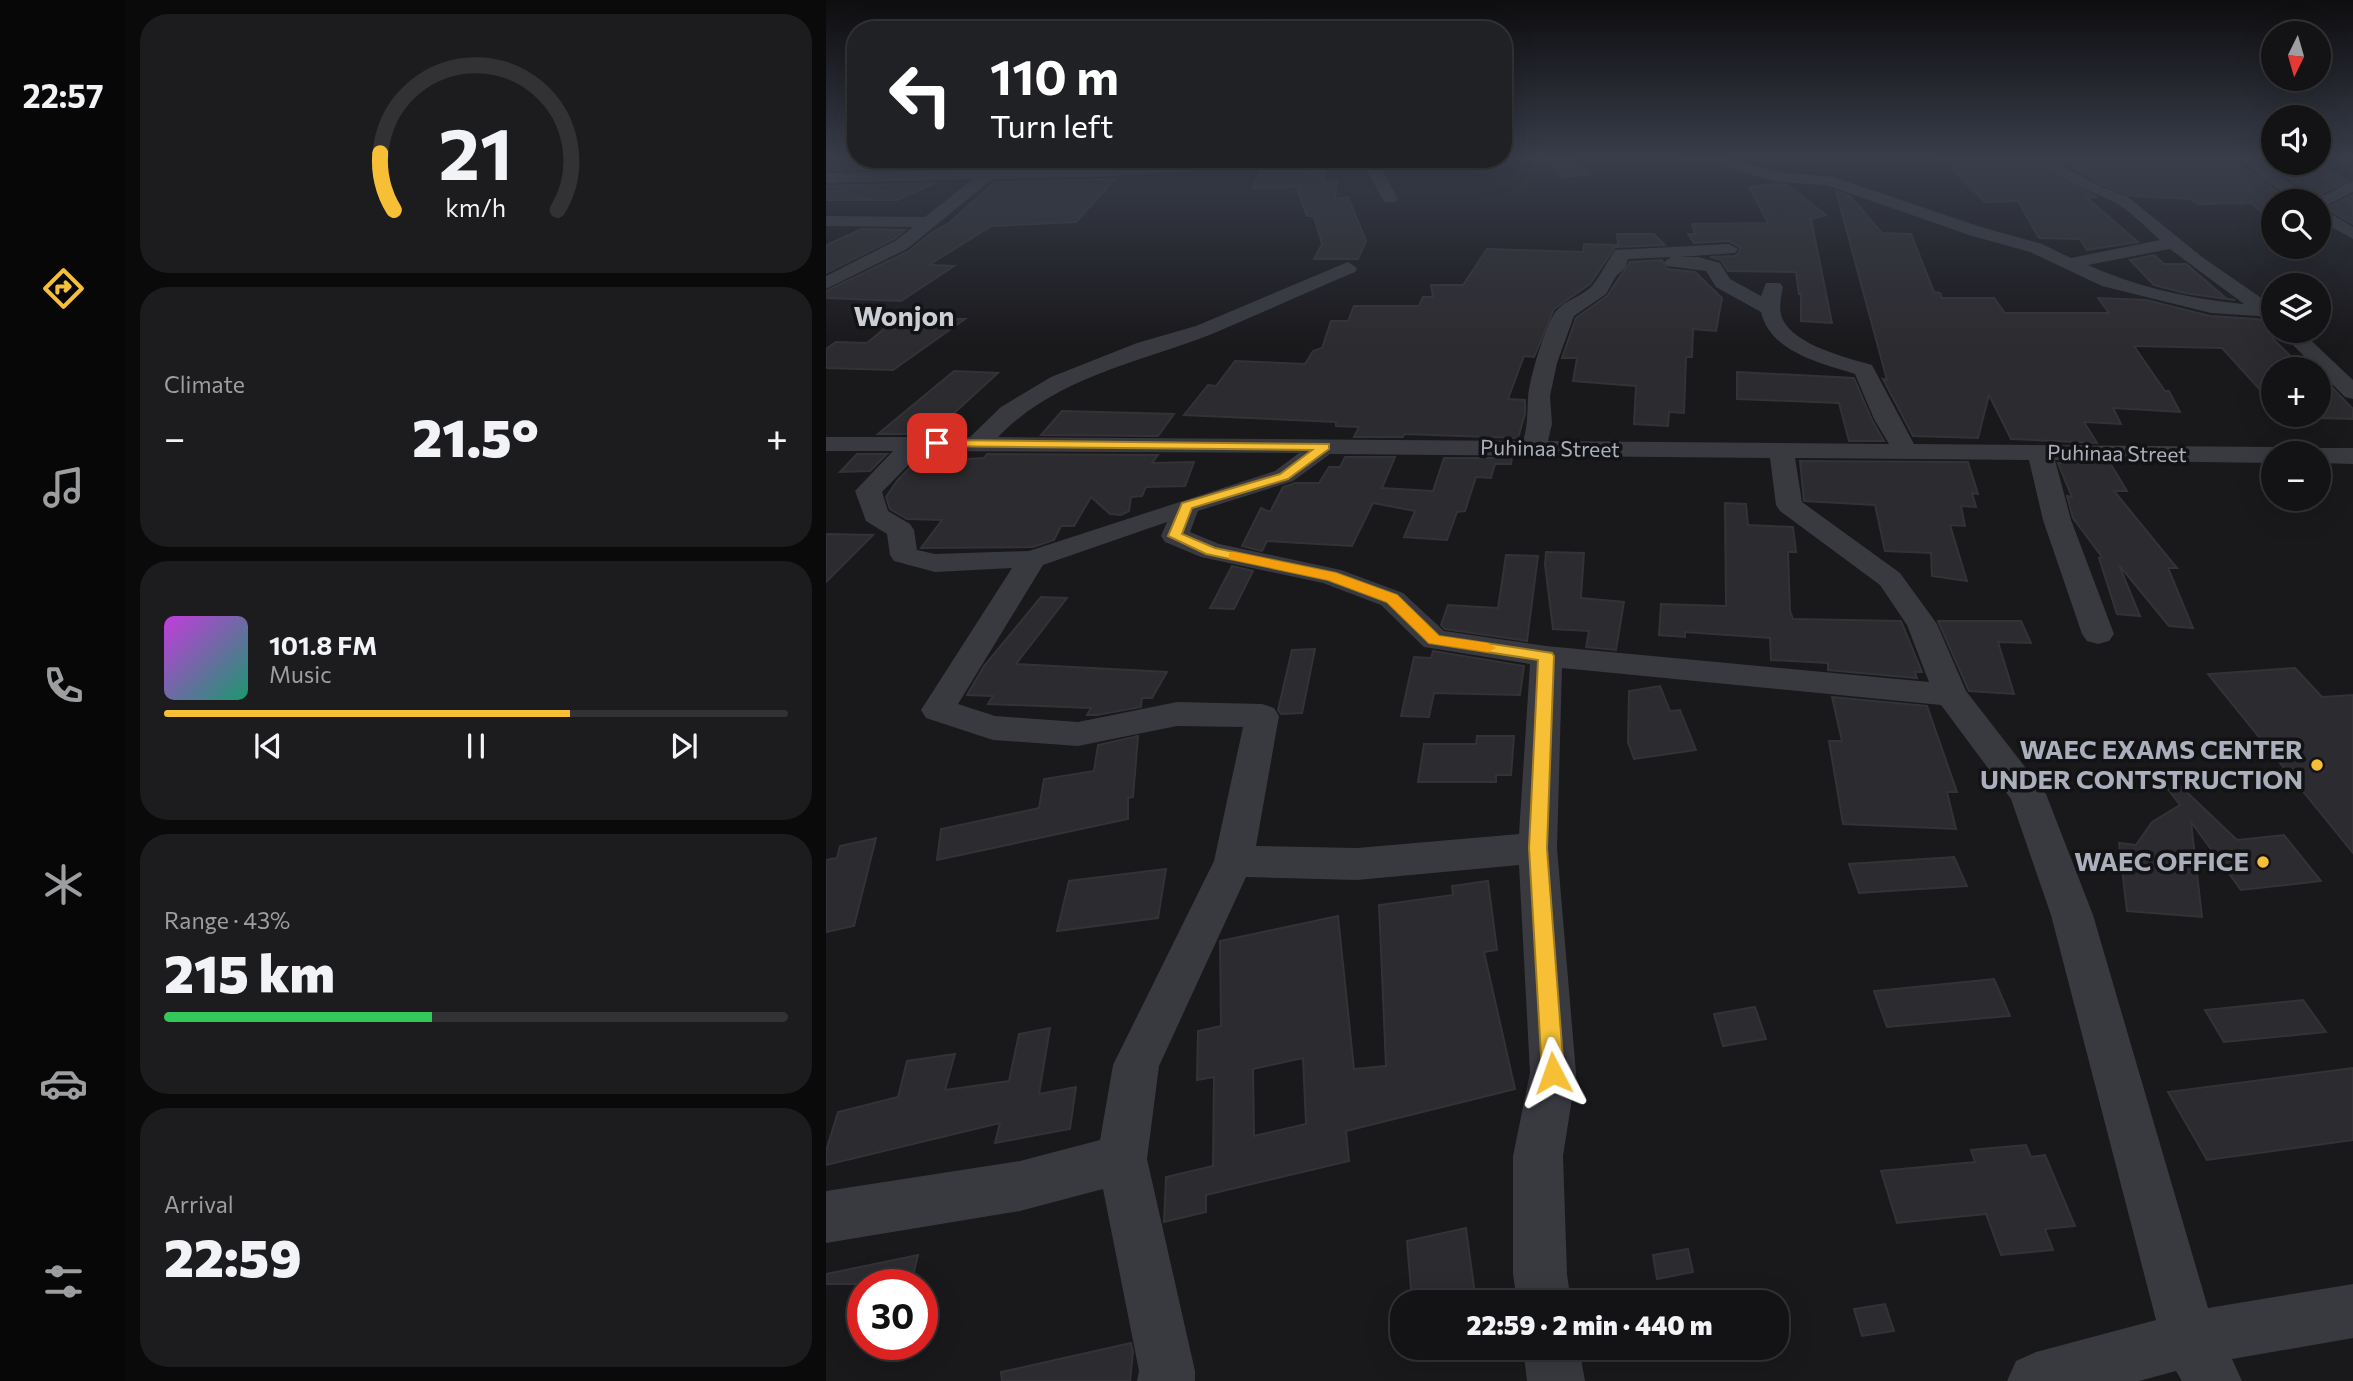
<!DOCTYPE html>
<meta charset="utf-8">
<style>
body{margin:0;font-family:Commissioner,sans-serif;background:#1c1b1d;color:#f1f3f6;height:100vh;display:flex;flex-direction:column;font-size:26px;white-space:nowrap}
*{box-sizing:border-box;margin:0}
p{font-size:23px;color:#9d9ea0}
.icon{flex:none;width:38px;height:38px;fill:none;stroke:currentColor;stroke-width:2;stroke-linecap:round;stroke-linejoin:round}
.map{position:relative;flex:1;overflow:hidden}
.panel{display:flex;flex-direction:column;gap:14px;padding:14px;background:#0a0a0b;width:700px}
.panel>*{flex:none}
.guide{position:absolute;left:21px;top:21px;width:665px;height:147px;border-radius:28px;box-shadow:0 7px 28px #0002,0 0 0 2px #323234;background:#202124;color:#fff;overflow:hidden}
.needle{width:46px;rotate:185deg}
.fabs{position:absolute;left:1435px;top:21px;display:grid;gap:14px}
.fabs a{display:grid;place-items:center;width:70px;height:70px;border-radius:50%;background:#131214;box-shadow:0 7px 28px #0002,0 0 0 2px #323234;font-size:35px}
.speed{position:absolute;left:21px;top:1269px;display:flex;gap:14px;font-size:35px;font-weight:700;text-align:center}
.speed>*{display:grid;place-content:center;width:91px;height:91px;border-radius:50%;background:#131214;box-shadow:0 7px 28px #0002,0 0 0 2px #323234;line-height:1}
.speed .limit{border:10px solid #d22;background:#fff;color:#111}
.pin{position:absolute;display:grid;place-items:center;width:60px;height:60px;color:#fff;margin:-30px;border-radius:14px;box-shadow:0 4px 10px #0006}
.me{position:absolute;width:77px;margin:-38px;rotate:356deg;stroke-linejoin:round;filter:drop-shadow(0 0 5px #0008)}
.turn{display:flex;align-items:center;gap:24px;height:147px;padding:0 28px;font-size:32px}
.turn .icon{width:91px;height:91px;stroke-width:2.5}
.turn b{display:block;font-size:49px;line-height:60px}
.big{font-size:52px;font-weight:800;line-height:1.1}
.panel .tile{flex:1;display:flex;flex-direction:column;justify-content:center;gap:10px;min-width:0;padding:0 24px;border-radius:28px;background:#1c1b1d}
.panel .dial{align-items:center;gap:0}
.dial svg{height:182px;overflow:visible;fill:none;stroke:#323234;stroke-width:7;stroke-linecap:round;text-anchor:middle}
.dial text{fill:#f1f3f6;stroke:none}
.song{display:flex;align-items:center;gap:21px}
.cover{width:84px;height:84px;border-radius:10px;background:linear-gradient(135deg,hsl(290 70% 55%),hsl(160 70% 35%))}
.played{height:7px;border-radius:4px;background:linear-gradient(90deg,#f6bf35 65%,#323234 65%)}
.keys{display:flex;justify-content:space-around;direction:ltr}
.heat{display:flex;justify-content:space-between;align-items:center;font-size:38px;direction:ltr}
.charge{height:10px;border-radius:5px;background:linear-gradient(90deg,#34c759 43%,#323234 0)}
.trip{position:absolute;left:564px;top:1290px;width:399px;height:70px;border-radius:28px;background:#131214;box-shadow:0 7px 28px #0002,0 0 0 2px #323234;font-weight:800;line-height:70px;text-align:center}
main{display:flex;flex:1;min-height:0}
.dock{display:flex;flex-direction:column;width:126px;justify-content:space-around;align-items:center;background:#080708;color:#9d9ea0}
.dock .icon{width:49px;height:49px}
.dock .current{color:#f6bf35}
.dock b{font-size:32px;color:#f1f3f6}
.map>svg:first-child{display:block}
</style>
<main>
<nav class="dock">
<b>22:57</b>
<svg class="icon current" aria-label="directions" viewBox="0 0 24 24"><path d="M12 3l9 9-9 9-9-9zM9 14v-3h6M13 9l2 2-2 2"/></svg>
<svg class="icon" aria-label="music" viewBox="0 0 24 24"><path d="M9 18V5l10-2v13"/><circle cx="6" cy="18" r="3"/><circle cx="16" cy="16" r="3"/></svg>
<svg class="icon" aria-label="phone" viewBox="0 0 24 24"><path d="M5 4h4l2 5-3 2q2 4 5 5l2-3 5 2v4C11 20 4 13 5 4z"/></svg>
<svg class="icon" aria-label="climate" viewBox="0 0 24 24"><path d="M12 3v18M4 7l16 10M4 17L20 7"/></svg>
<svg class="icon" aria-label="car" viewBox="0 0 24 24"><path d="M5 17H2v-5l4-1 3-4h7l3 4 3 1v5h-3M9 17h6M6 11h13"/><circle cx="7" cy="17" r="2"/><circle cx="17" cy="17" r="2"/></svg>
<svg class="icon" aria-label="filters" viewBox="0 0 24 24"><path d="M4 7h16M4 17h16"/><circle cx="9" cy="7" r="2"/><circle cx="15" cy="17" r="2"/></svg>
</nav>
<section class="panel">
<div class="tile dial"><svg viewBox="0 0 100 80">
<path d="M14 69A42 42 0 1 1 86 69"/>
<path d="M14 69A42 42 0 0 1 8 44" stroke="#f6bf35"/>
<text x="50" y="56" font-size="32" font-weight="700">21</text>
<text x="50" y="72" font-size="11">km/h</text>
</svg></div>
<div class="tile"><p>Climate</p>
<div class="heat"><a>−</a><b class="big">21.5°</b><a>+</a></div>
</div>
<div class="tile">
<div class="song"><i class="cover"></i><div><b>101.8 FM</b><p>Music</p></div></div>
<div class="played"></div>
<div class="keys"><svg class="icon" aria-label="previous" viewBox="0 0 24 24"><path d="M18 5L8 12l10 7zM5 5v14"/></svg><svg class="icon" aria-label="pause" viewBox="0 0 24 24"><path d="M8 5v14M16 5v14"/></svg><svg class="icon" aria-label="next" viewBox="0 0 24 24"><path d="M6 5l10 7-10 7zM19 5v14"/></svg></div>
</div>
<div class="tile"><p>Range · 43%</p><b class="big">215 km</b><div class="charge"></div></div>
<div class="tile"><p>Arrival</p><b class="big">22:59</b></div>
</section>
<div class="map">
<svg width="1527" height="1381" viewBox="0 0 1527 1381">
<rect width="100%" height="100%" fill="#19181b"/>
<g fill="#2c2b2f" stroke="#333237" stroke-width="2" fill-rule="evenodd">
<path d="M723,155H743L765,175L733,177Z"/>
<path d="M1111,155H1203L1233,179L1271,197H1260L1312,242L1261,250L1254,239L1213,238L1192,201L1159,202Z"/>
<path d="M1295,155H1392L1427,172L1433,180L1467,201H1447V222L1425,203L1373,204L1364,199L1306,196L1277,185L1229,157H1298Z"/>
<path d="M14,156H30V161L160,159L143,167L0,170V164Z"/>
<path d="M264,159H293L289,164L185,166L190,162H260Z"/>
<path d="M481,163L480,172L498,171V182H511L509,199L522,197L540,241L532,259H488L496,244L488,216H481L472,192L473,187L427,188L436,168Z"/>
<path d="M1443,163H1492L1521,181L1490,196L1448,170Z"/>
<path d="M289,179L250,222L165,226L103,265L128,266L75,301L0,298V291L83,251L105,233L123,223L169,182Z"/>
<path d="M109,183L71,200H0V186Z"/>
<path d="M950,184L961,185L1000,215L985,219L1006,323L975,321V294H973L970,272L902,271L895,260L884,257L909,256L914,251L913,247L903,241L868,243L862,234H869L866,224L942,223L923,187Z"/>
<path d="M1010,191L1024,196L1056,233L1085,234L1108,292L1114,293L1116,298H1168L1179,313H1283L1272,298L1320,300L1384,316L1431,319L1447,324V339L1478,369H1447V404L1396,348L1308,346L1339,391H1343L1354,412L1287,408L1295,424L1258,422L1271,443L1185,439L1163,395L1152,438L1087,436L1057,379L1061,380Z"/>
<path d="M1527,195V224L1500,208Z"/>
<path d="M36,229L79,230L68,239L0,273V245Z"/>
<path d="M791,234H828L839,245L789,247L764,284L728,309L708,357L698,356L682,399L699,400V414L692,438L578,434L577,437H528L533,427L510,426V422L358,415L382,385L390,386L409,361L479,364L487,351L496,348L505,321H522L528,306H593L597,297H607L605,285H637L661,249L757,252L758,244L792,245Z"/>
<path d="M1328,255L1338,264H1360L1401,299L1409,300L1379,296L1359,293L1328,285L1304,260Z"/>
<path d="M836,260L841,269L869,272L896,298L890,331L867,329L866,357H860L858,413L843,412L842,426L808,424L810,386L747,381L751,358H736L750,318L781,296L804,262Z"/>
<path d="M70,319H139L67,370L0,368V349L10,342L41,343Z"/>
<path d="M128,371L172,373L105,434H52Z"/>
<path d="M911,372L1028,378L1046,420L1058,441H1023L1013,403L911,399Z"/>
<path d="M1493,374L1527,409V419L1493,418Z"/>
<path d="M236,411L348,414L332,436L215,435Z"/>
<path d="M31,454H61L44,471L14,472Z"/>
<path d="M161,454L332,455L326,463L368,462L359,486L320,487L316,496L305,497L303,511L295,515L284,514L265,497L248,526H235L228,540L207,547L95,548L116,520L81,519L64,509L60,497L71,481L89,462L158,458Z"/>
<path d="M519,457H569L556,488L607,491L618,458H686L685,464H669L665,478L650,477L639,511L631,512L621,540L578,537L589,511L547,503L526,546L441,541L436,551L416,546L435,508L444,512L457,487L469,483H493L503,467H514Z"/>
<path d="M974,461L1142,462L1152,494L1146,493L1150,507L1135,506L1139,526L1124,525L1141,581L1106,576L1105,553L1059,551L1049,505L978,501Z"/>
<path d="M1232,463H1284L1301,491H1288L1351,568H1342L1367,628L1343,626L1293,565L1314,616L1291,614L1273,558L1276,557L1247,518L1241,496L1246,497Z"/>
<path d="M899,503L920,504L922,525L967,527L970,552H962L964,611L967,619L1075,621L1096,672H1089L1091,678L1002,670V663L945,660L944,638L859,632V637L833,635L835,604L900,606Z"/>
<path d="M0,534L47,535L0,582Z"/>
<path d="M720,552L758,553L755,598L798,602L790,650L760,647L763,631L727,629L719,565Z"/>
<path d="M680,555L712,556L701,641L619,629L615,625L622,605L672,608Z"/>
<path d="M406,566L427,571L408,609L384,608Z"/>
<path d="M215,597L241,598L190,664L341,672L326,698H316L315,707L271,715H261L265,708L162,704L167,696L141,695L158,666Z"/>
<path d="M1112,621H1195L1205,643L1172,642L1188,694L1143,691Z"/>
<path d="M489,649L476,713L455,714L452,710L466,650Z"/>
<path d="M607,651L698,666L694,695L608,693L603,717L575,716L588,657L605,658Z"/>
<path d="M1469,668L1496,697L1527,695V853L1382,674Z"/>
<path d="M834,686L844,711L854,710L870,750L808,759L802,742L803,691Z"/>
<path d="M1006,697L1101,706L1131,792H1121L1130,829L1017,824L1003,741H1016Z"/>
<path d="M312,736L307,797L302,798V819L111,860L115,829L213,808L218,779L268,771L272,745Z"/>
<path d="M651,736H688L685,775H670V782H592L598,744H650Z"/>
<path d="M1349,781L1411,840L1458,835L1495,881L1415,890L1365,822L1376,917L1301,911L1293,843L1310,845L1326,822L1354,805L1341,788Z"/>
<path d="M50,838L28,926L0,932V860L11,858L14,846Z"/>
<path d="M1128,857L1141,886L1033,893L1023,864Z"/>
<path d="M340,869L332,918L231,931L243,881Z"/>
<path d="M662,881L671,950L658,952L689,1089L520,1131L523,1161L380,1195V1212L338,1222L340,1177L387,1166L388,1077L371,1080L372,1031L395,1026L394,941L512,916L528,1069L560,1066L553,905L627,895L626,886ZM477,1058L480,1124L428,1136L427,1069Z"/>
<path d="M1168,979L1184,1016L1061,1027L1048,991Z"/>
<path d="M1477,1000L1500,1032L1398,1042L1379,1010Z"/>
<path d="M929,1007L940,1039L897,1046L888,1014Z"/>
<path d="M224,1028L213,1094L250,1087L244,1129L169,1143L174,1123L0,1165V1151L12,1112L72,1097L81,1061L129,1054L119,1090L183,1081L193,1034Z"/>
<path d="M1527,1068V1140L1381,1160L1342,1092Z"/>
<path d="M1200,1145L1205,1157L1219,1155L1249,1226L1219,1229L1227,1250L1175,1255L1160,1214L1071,1223L1055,1171L1149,1162L1145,1150Z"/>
<path d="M640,1228L650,1302H586L581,1241Z"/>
<path d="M862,1249L867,1272L831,1279L827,1255Z"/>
<path d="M92,1255L85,1284H0V1274Z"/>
<path d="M1059,1304L1068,1331L1036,1336L1028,1309Z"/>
<path d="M305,1343L307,1352L304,1381H176L175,1372Z"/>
</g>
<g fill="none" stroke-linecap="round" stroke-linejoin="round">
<g fill="#393a40" fill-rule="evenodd">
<path d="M853,155H885L952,172L1007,177L1155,227L1216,244L1245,258L1334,240C1320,228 1304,210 1288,202C1260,188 1228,180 1208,155H1223L1235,165L1276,187L1301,196L1376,257L1447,306V317L1385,313L1276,286L1204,252L1143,235L1000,185L951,182L889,164L855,158ZM1344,249L1418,304C1366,299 1310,287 1262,265Z"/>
<path d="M1404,155H1422L1441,164L1446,172L1490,199L1527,181V192L1495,208L1527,227V239L1493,220V201H1472L1434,178L1429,170Z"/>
<path d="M400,159H479L472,163L275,177L166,179L81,249L0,289V276L69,241L87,227L0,226V216L99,217L147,179L0,183V173L275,167Z"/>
<path d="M535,159H550L572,199L570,202H558Z"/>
<path d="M903,244L912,249L909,253L853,257H872L894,263L904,279L935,296L940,283H954L957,287C955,298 952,309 957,320C969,345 1021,358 1046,365L1088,444L1447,447L1458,453H1447V463L1229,460L1245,520L1288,634L1283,641L1272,644L1261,641L1256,634L1217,520L1203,460L969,458L976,502L1074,573L1111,624L1140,691L1220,794L1267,915L1382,1308L1527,1284V1338L1406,1359L1416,1381H1356L1350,1371L1313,1381H1181L1190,1361L1210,1352L1330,1320L1225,915L1185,799L1115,705L736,668L731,848L750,1073L737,1156L741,1274L745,1302H691L687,1274V1156L704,1073L693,865L531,880L420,877L333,1066L321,1159L369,1371V1381H311L313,1371L277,1189L194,1211L0,1243V1191L194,1161L274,1140L287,1065L388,861L417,727L351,726L252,746L167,740L100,718L95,710L186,568L109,572L68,561L64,555L61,534L40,521L29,491L67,451H0V437H144L175,407L225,377L311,343L370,326L522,262L531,268L529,272C481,292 434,314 386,334C312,363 230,377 172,437L697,441C702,426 701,413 702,398C703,379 719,326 730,311C739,300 757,296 766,286C775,275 781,262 789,250ZM845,257L838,262L841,266L880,271L890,287L935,312C944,352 995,363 1029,374L1048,419L1063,444L722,441L726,424L724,396L731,363L748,316L780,294L790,276L799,268L802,259ZM96,451L473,453L449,471L203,551L109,554L91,550L88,530L84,524L62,511L56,492ZM504,454L944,458L950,505L954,511L1054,585L1081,625L1103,682L720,646L618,631L577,593L515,570L393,544L364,532L372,511L467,481ZM341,522L335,536L339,542L375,557L497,583L555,605L598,647L704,664L693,834L531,848L430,846L453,716L448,708L436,704L351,702L252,722L169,716L132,704L217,565Z"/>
<path d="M1453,331H1475L1527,380V399L1519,397Z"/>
<path d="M1493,448H1527V464L1493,463V453H1482Z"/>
<path d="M697,1348H753L759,1381H701Z"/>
</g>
</g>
<linearGradient id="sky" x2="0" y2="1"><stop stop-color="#0e0d0f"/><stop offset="0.45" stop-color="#383d4a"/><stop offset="1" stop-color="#383d4a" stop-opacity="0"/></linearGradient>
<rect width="1527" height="348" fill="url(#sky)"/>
<path fill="#f6bf35" stroke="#a07c22" stroke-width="2" d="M111,440L503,444V449L462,479L366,508L356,534L389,548L510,573L571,595L613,636L726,653L728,656L721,848L738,1073L735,1080L727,1083L719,1080L716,1073L703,848L712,660L603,643L561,602L502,580L380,554L342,536L356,503L454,474L486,450L107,446L105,443Z"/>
<path fill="#f59e0b" d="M408,552L510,573L571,595L613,636L662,643L670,648L662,652L603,643L561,602L502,580L403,559V553Z"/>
<g fill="#f6bf35" stroke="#131316" stroke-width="2.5">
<circle cx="1491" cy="765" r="7"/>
<circle cx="1437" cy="862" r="7"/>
</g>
<g text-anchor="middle" stroke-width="7" stroke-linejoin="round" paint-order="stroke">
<g font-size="21" fill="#aaafbb" stroke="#131316">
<text transform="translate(724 449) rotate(1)" y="7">Puhinaa Street</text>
<text transform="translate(1291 454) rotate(1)" y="7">Puhinaa Street</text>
</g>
<g font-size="26" font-weight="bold" fill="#aaafbb" stroke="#131316" text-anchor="end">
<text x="1477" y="759">WAEC EXAMS CENTER<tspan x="1477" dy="30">UNDER CONTSTRUCTION</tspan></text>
<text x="1423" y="871">WAEC OFFICE</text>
</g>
<g font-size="28" font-weight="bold" fill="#ccced6" stroke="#131316">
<text x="78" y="326">Wonjon</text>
</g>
</g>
</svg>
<div class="fabs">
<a><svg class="needle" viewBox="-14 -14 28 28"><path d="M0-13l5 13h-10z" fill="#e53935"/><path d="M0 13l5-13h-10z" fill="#9d9ea0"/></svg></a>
<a><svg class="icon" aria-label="sound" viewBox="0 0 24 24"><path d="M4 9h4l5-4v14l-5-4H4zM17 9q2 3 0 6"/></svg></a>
<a><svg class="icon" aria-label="search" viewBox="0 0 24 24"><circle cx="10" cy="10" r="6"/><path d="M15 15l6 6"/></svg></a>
<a><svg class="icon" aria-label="layers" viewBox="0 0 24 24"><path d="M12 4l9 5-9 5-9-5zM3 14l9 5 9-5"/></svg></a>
<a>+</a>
<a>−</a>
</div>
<div class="speed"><div class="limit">30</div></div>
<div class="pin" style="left:111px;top:443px;background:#d93025"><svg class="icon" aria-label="arrive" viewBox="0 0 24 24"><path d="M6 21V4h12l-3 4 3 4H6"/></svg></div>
<svg class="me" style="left:727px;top:1073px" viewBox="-20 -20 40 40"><path d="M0-17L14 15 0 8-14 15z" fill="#f6bf35" stroke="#fff" stroke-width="4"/></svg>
<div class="trip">22:59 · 2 min · 440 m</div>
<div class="guide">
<div class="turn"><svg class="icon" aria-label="left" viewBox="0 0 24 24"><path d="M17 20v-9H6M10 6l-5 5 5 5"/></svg><div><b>110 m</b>Turn left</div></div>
</div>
</div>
</main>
